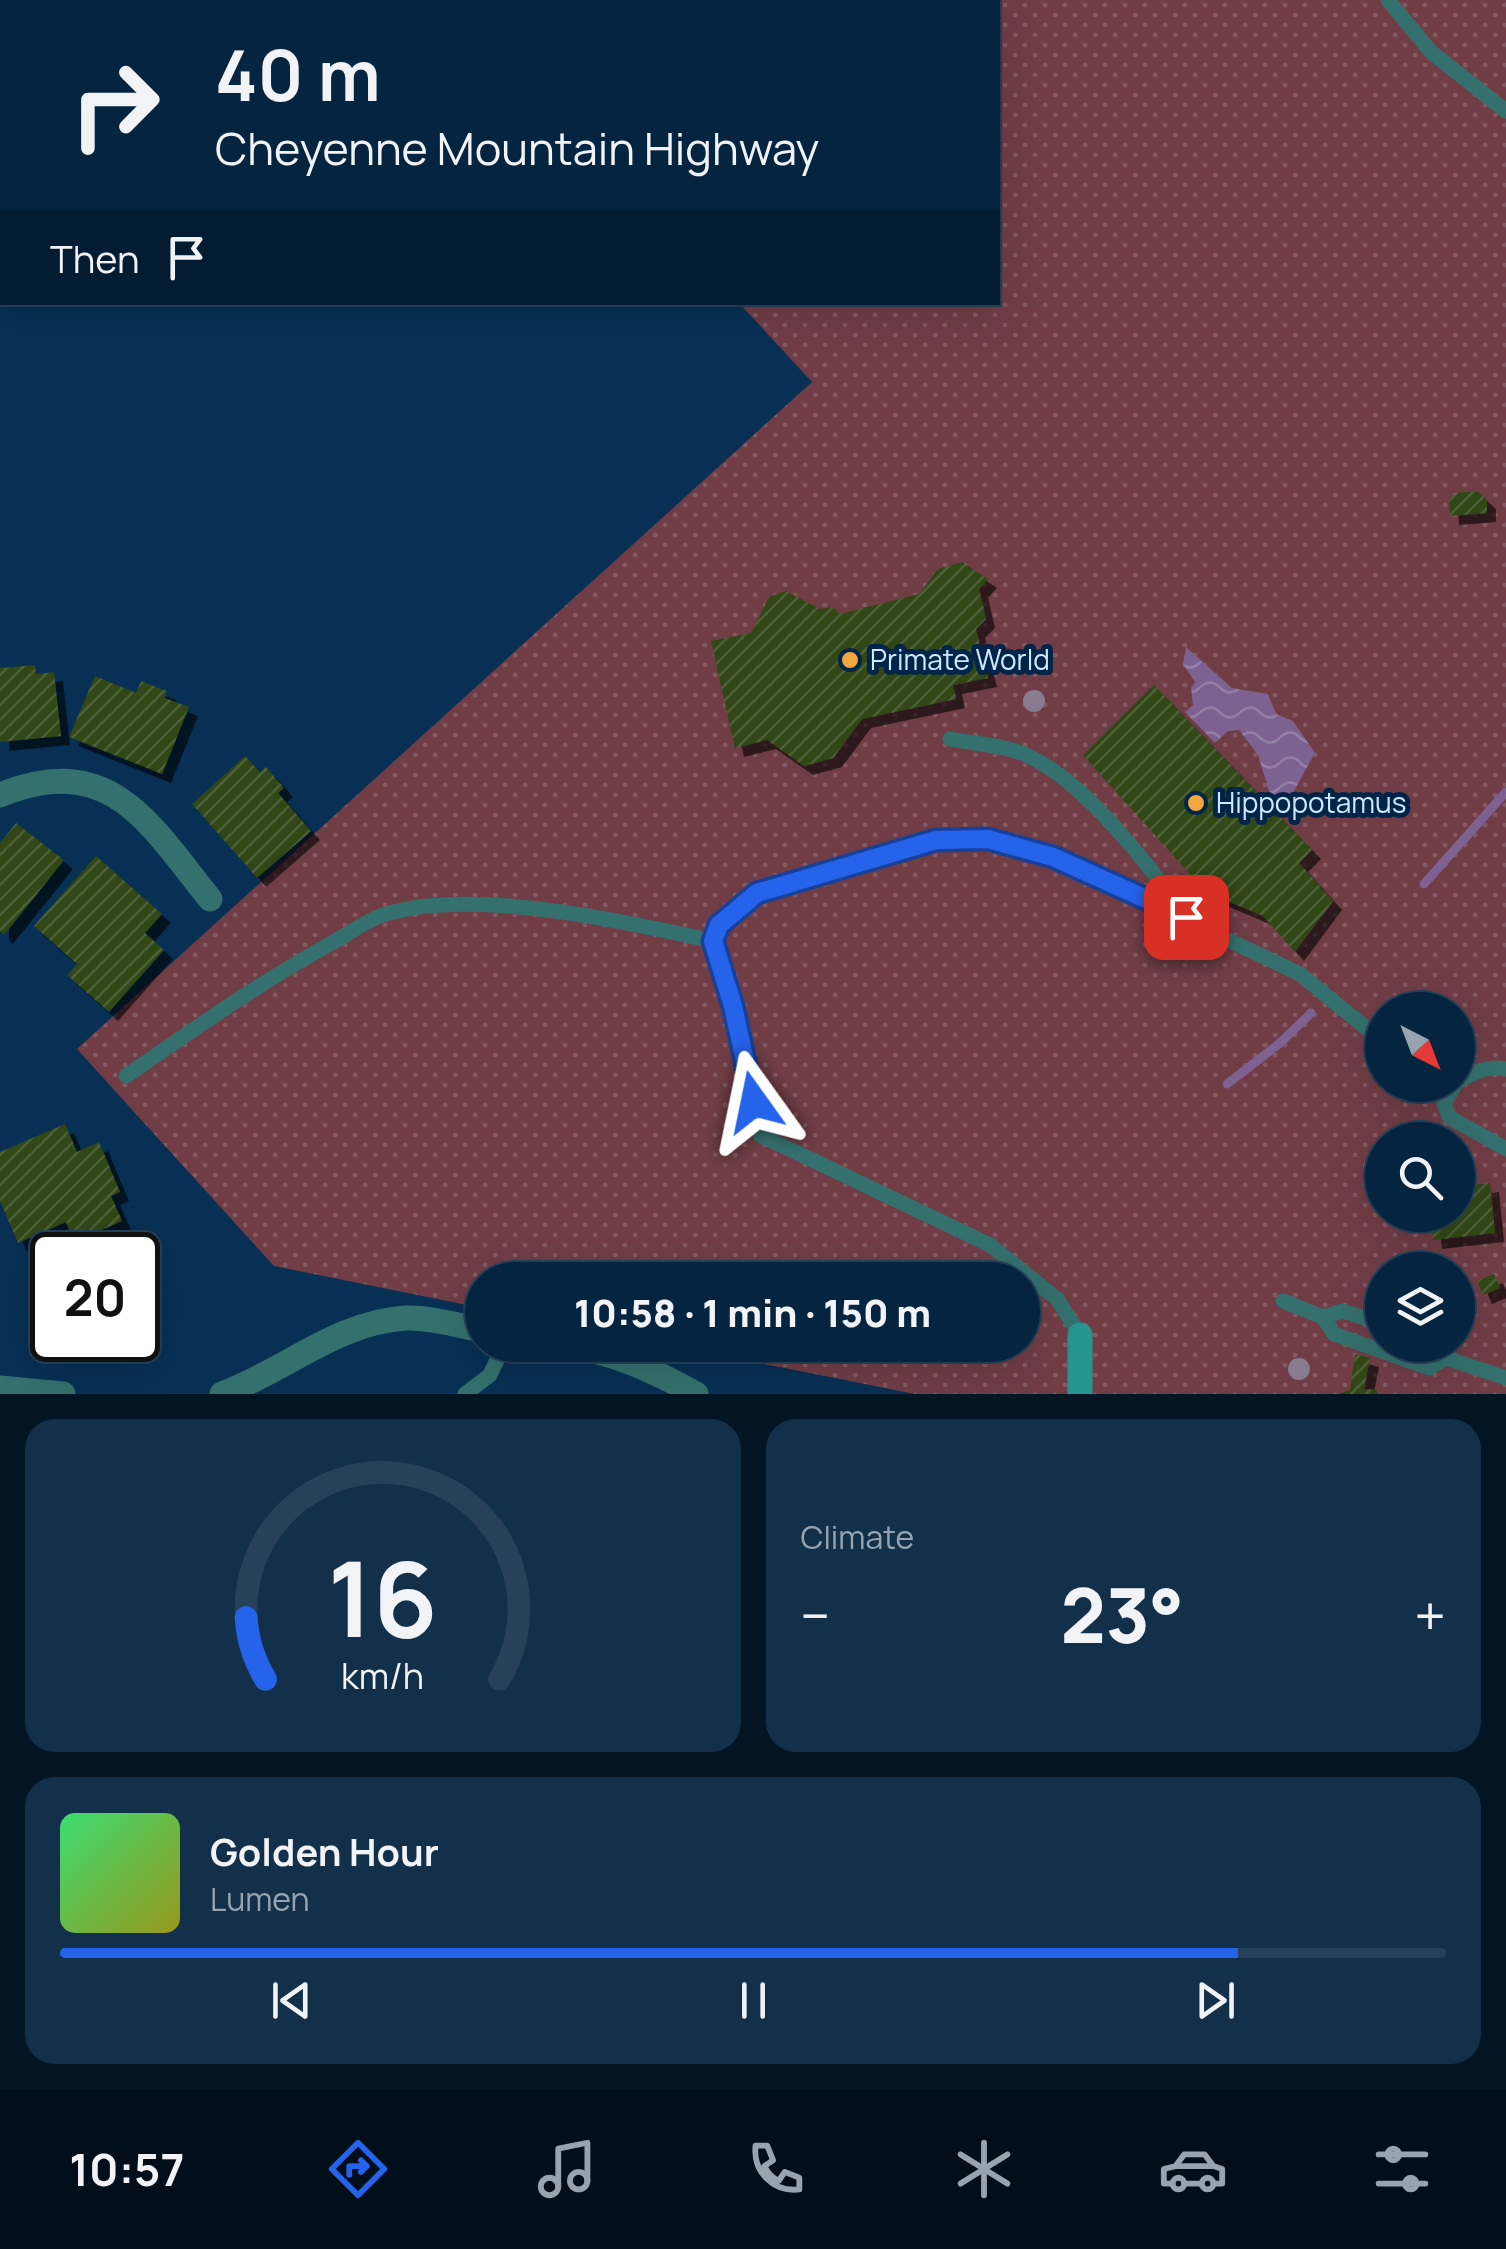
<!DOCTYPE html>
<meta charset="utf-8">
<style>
body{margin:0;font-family:Manrope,sans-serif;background:#13304a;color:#f1f3f6;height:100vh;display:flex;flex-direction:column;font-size:38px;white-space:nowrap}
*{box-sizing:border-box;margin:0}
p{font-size:32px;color:#97a4b0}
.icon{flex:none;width:55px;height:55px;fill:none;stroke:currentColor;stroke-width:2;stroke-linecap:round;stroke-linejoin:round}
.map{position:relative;height:1394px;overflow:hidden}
.side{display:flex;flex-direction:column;gap:25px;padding:25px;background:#031423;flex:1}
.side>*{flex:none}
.banner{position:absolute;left:0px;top:0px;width:1000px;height:305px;box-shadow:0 10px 40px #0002,0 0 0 2px #264159;background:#05243f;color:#f1f3f6;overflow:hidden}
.needle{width:65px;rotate:138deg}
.buttons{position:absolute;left:1365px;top:992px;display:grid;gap:20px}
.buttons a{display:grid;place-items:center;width:110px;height:110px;border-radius:50%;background:#05243f;box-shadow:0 10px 40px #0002,0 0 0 2px #264159;font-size:50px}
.speed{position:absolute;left:30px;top:1232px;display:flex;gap:20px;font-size:50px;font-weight:700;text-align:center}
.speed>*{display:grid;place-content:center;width:130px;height:130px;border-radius:50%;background:#05243f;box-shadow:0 10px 40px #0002,0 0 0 2px #264159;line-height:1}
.speed .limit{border:5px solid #111;border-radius:15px;background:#fff;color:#111}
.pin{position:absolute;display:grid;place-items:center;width:85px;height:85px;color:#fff;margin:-42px;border-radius:20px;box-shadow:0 5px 15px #0006}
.me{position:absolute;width:110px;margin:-55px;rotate:348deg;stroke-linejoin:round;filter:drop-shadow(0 0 8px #0008)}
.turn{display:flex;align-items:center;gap:35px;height:210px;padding:0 50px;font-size:45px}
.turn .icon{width:130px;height:130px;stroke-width:2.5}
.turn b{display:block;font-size:70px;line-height:85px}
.then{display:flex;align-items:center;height:95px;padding:0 50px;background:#0003;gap:20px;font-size:38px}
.big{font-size:75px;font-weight:800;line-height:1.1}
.side .card{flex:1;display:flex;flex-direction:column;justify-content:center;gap:15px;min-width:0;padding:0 35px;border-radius:30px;background:#13304a}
.side .dial{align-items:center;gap:0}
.dial svg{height:260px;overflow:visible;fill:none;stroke:#264159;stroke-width:7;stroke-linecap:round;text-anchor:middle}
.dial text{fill:#f1f3f6;stroke:none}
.song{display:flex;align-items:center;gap:30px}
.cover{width:120px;height:120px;border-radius:15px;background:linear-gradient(135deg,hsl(140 70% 55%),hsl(60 70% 35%))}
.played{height:10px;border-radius:5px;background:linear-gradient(90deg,#2563eb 85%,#264159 85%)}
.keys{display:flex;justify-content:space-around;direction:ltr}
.heat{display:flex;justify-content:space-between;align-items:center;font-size:55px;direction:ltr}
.side .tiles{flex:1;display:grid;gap:25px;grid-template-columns:1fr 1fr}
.card:last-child{grid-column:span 2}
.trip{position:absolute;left:465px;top:1262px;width:575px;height:100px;border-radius:50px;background:#05243f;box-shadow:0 10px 40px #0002,0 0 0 2px #264159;font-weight:800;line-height:100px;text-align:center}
.menu{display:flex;height:160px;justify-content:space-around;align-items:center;background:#020e19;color:#97a4b0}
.menu .icon{width:70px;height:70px}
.menu .on{color:#2563eb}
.menu b{font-size:45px;color:#f1f3f6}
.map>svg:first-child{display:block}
</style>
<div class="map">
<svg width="1506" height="1394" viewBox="0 0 1506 1394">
<defs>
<pattern id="park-dots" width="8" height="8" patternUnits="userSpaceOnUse" patternTransform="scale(2.5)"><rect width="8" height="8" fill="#703d45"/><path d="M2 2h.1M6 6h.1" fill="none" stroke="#845961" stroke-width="1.8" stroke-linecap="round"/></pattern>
<pattern id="water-waves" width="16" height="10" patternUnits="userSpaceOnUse" patternTransform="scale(2.5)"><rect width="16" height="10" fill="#7d6191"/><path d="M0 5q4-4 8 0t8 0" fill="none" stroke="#947fa7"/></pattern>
<pattern id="building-hatch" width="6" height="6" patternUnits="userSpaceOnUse" patternTransform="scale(2.5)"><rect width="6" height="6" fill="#304616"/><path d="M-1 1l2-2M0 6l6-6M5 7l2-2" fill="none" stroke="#4d6139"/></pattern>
<filter id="shadow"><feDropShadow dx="9" dy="9" stdDeviation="0" flood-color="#0009"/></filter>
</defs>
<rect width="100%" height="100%" fill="#073054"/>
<path fill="url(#park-dots)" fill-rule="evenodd" d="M460,0H1506V1394H915L670,1345H1022V1280H482V1308L274,1266L77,1049L812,382L739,303L998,302V2ZM1382,1010H1458V1085H1382ZM1382,1140H1458V1215H1382ZM1382,1270H1458V1345H1382Z"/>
<path fill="url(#water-waves)" d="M1186,647L1232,688L1268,694L1276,714L1293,721L1315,753L1285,807L1269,791L1258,755L1239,730L1228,731L1215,743L1185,712L1193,705L1191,688L1195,682L1183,664Z"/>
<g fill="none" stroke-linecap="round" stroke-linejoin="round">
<g stroke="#7d6191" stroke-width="9">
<path d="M1424,884L1506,792"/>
<path d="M1227,1084L1280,1043L1311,1013"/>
</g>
</g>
<g fill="url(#building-hatch)" filter="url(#shadow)">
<path d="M1460,492H1478L1487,500V513L1450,516L1449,498Z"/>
<path d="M962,562L988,579L979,589L986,619L976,629L988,678L953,685L956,699L862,719L833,758L804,766L767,740L735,748L711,641L751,633L769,597L786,591L820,609L833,607L840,614L919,594L938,569Z"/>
<path d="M35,665L36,674L54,672L61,736L0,742V668Z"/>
<path d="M95,676L136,693L141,681L167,691L165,698L189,707L162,774L69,737Z"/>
<path d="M1154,685L1312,850L1299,863L1333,901L1295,952L1263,916L1206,892L1083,755Z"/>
<path d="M245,756L260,772L266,767L284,788L278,793L311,831L257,878L192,804Z"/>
<path d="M16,823L64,860L4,935L0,931V843Z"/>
<path d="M96,856L162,914L145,933L164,950L109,1012L67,975L77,964L34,926Z"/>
<path d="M65,1124L77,1152L99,1142L120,1192L111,1196L122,1221L74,1242L66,1222L18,1243L0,1201V1152Z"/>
<path d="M1490,1183L1495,1233L1433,1240L1430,1215H1458V1187Z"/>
<path d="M1494,1274L1500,1288L1483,1295L1477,1281Z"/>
<path d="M1355,1354L1370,1358L1364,1389L1377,1390V1394H1339L1350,1390Z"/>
</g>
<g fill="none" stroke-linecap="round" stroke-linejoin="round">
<g stroke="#34706d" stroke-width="15">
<path d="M1388,0L1431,52L1506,111"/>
<path d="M950,739C974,744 1004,745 1026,755C1082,779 1149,864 1183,914"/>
<path d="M713,941L719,925L757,893L936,840L987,839L1053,857L1300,974L1382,1041"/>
<path d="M713,941L733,1006L760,1135L990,1245L1057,1299L1080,1335"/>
<path d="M126,1076C193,1030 259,983 330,944C347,935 365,921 383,915C469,886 624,922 713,941"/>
<path d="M1458,1081C1473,1073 1487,1065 1506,1069"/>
<path d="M1455,1085L1444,1103L1449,1117L1506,1149"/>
<path d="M1283,1301L1323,1317L1334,1334L1429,1368L1446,1358"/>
<path d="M1323,1317L1343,1311L1382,1324"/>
<path d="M1446,1358L1506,1378"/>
<path d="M465,1394L490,1375L504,1345"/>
</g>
<g stroke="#34706d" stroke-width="25">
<path d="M0,795C110,750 149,823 210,899"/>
<path d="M566,1345C617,1354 651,1369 696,1394"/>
<path d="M0,1388L63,1394"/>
<path d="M222,1394C285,1371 337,1322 406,1318C431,1317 459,1326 482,1330"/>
</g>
<path stroke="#269590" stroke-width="25" d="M1080,1335V1394"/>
</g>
<g fill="#897c90">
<circle cx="1034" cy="701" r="11"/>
<circle cx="1299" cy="1369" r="11"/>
</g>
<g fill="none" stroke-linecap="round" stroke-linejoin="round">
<defs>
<path id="route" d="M754,1102L733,1006L713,941L719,925L757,893L936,840L988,839L1053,857L1186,917"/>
</defs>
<use href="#route" stroke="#184099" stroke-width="25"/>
<use href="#route" stroke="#2563eb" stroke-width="18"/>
</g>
<g fill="#f1a640" stroke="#002549" stroke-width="4">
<circle cx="850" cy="660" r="10"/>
<circle cx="1196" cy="803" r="10"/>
</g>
<g text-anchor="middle" stroke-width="10" stroke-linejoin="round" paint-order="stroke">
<g font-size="28" fill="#d2e8ff" stroke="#002549" text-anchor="start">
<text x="870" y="670">Primate World</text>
<text x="1216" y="813">Hippopotamus</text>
</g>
</g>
</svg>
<div class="buttons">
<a><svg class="needle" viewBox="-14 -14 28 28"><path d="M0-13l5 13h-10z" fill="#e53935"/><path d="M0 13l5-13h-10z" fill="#97a4b0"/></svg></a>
<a><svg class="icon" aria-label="search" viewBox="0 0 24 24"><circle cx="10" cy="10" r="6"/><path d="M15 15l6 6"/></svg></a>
<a><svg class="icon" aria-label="layers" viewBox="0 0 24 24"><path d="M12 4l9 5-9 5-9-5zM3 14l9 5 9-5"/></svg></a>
</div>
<div class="speed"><div class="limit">20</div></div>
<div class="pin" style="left:1186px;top:917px;background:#d93025"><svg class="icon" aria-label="arrive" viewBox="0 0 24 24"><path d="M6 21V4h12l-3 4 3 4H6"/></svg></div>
<svg class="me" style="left:754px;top:1102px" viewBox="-20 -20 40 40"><path d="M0-17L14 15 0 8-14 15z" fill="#2563eb" stroke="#fff" stroke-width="4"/></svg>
<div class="trip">10:58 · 1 min · 150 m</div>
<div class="banner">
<div class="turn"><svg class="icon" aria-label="right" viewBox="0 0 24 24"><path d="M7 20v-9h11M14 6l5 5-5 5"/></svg><div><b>40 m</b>Cheyenne Mountain Highway</div></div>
<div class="then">Then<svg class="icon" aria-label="arrive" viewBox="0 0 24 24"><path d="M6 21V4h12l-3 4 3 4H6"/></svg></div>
</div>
</div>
<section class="side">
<div class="tiles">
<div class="card dial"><svg viewBox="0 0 100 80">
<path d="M14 69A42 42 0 1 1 86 69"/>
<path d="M14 69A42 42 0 0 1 8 50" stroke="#2563eb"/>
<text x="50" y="56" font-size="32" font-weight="700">16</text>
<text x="50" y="72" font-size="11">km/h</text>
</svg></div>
<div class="card"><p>Climate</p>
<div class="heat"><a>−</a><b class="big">23°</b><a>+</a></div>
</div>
<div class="card">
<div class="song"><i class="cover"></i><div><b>Golden Hour</b><p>Lumen</p></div></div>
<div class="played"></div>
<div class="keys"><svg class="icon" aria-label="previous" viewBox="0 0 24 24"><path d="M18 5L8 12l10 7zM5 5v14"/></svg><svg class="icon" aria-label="pause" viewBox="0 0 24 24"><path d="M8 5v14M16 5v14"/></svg><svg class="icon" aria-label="next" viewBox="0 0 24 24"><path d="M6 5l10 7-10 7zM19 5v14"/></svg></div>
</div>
</div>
</section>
<nav class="menu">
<b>10:57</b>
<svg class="icon on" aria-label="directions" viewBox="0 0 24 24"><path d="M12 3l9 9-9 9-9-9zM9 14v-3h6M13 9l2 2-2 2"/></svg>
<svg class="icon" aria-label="music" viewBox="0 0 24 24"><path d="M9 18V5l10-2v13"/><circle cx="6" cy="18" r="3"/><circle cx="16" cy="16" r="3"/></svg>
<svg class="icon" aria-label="phone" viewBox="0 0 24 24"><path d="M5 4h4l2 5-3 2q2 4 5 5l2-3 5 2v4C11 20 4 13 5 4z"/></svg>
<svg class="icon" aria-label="climate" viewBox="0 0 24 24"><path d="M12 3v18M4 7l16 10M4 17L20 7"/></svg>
<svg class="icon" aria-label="car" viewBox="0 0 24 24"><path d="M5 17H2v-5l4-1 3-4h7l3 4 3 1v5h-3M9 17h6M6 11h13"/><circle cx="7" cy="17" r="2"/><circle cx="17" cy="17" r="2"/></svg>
<svg class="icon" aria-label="filters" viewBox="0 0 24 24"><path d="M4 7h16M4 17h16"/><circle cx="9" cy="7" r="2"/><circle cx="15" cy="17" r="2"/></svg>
</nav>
